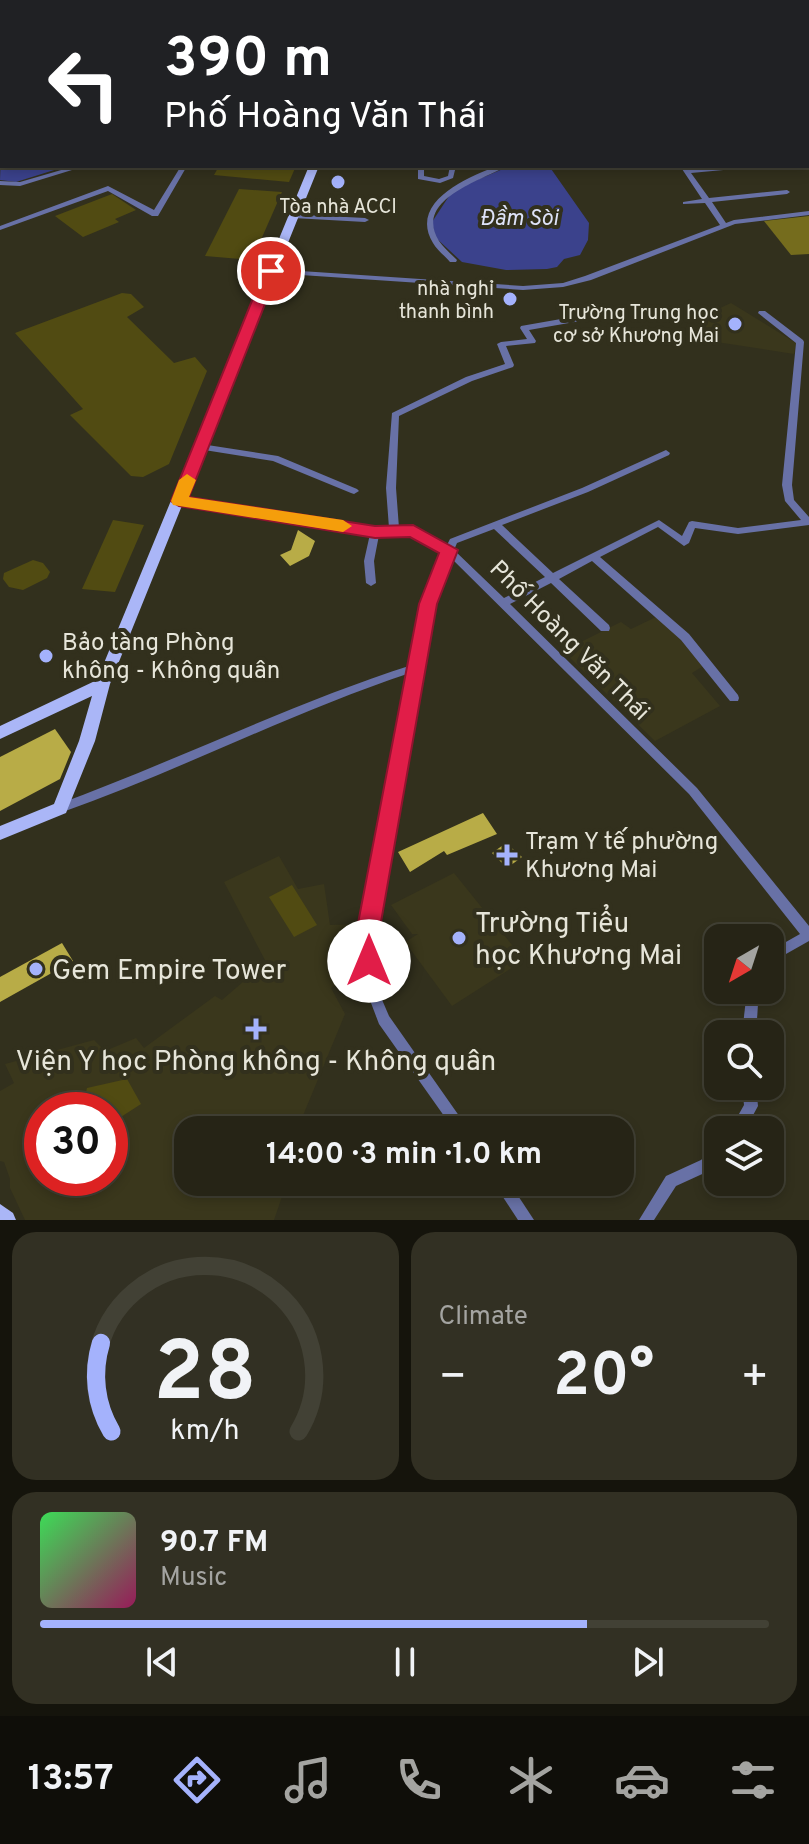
<!DOCTYPE html>
<meta charset="utf-8">
<style>
body{margin:0;font-family:Overpass,sans-serif;background:#323023;color:#f1f3f6;height:100vh;display:flex;flex-direction:column;font-size:30px;white-space:nowrap}
*{box-sizing:border-box;margin:0}
p{font-size:26px;color:#a4a4a1}
.icon{flex:none;width:44px;height:44px;fill:none;stroke:currentColor;stroke-width:2;stroke-linecap:round;stroke-linejoin:round}
.map{position:relative;height:1220px;overflow:hidden}
.panel{display:flex;flex-direction:column;gap:12px;padding:12px;background:#15140c;flex:1}
.panel>*{flex:none}
.hud{position:absolute;left:0px;top:0px;width:810px;height:168px;box-shadow:0 4px 12px #0003,0 0 0 2px #424135;background:#202124;color:#fff;overflow:hidden}
.needle{width:52px;rotate:219deg}
.tools{position:absolute;left:704px;top:924px;display:grid;gap:16px}
.tools a{display:grid;place-items:center;width:80px;height:80px;border-radius:16px;background:#262416;box-shadow:0 4px 12px #0003,0 0 0 2px #424135;font-size:40px}
.speed{position:absolute;left:24px;top:1092px;display:flex;gap:16px;font-size:40px;font-weight:700;text-align:center}
.speed>*{display:grid;place-content:center;width:104px;height:104px;border-radius:50%;background:#262416;box-shadow:0 4px 12px #0003,0 0 0 2px #424135;line-height:1}
.speed .limit{border:12px solid #d22;background:#fff;color:#111}
.pin{position:absolute;display:grid;place-items:center;width:68px;height:68px;color:#fff;margin:-34px;border:4px solid #fff;border-radius:50%;box-shadow:0 2px 8px #0007}
.me{position:absolute;width:88px;margin:-44px;rotate:0deg;stroke-linejoin:round;filter:drop-shadow(0 0 6px #0008)}
.turn{display:flex;align-items:center;gap:28px;height:168px;padding:0 32px;font-size:36px}
.turn .icon{width:104px;height:104px;stroke-width:2.5}
.turn b{display:block;font-size:56px;line-height:68px}
.big{font-size:60px;font-weight:700;line-height:1.1}
.panel .widget{flex:1;display:flex;flex-direction:column;justify-content:center;gap:12px;min-width:0;padding:0 28px;border-radius:24px;background:#323023}
.panel .dial{align-items:center;gap:0}
.dial svg{height:208px;overflow:visible;fill:none;stroke:#424135;stroke-width:7;stroke-linecap:round;text-anchor:middle}
.dial text{fill:#f1f3f6;stroke:none}
.song{display:flex;align-items:center;gap:24px}
.cover{width:96px;height:96px;border-radius:12px;background:linear-gradient(135deg,hsl(130 70% 55%),hsl(330 70% 35%))}
.played{height:8px;border-radius:4px;background:linear-gradient(90deg,#a4b2fc 75%,#424135 75%)}
.keys{display:flex;justify-content:space-around;direction:ltr}
.heat{display:flex;justify-content:space-between;align-items:center;font-size:44px;direction:ltr}
.panel .tiles{flex:1;display:grid;gap:12px;grid-template-columns:1fr 1fr}
.widget:last-child{grid-column:span 2}
.trip{position:absolute;left:174px;top:1116px;width:460px;height:80px;border-radius:24px;background:#262416;box-shadow:0 4px 12px #0003,0 0 0 2px #424135;font-weight:700;line-height:80px;text-align:center}
.tabs{display:flex;height:128px;justify-content:space-around;align-items:center;background:#0f0e09;color:#a4a4a1}
.tabs .icon{width:56px;height:56px}
.tabs .active{color:#a4b2fc}
.tabs b{font-size:36px;color:#f1f3f6}
.map>svg:first-child{display:block}
</style>
<div class="map">
<svg width="809" height="1220" viewBox="0 0 809 1220">
<rect width="100%" height="100%" fill="#32301d"/>
<g fill="#3a371c" fill-rule="evenodd">
<path d="M731,303L796,343L794,354L684,337L709,319V313Z"/>
<path d="M658,616L705,665L692,673L720,706L655,741L563,651L621,622L631,629Z"/>
<path d="M279,856L298,889L324,884L330,925L360,924L362,971L331,988L345,1014L297,1130H188V1182H287L274,1220H25L10,1188V1179L4,1162L0,1161V1091L14,1083L5,1064L94,1040L105,1051L136,1038L144,1048L215,996L222,1000L266,962L224,882ZM42,1110H110V1178H42Z"/>
<path d="M454,873L524,960L452,1006L405,942L418,934H412L391,905Z"/>
</g>
<g fill="#514b12">
<path d="M219,166H296L289,182L214,175Z"/>
<path d="M239,189L282,192L252,260L205,256Z"/>
<path d="M112,194L136,210L115,219L119,222L83,237L55,216Z"/>
<path d="M122,293L131,294L144,307L127,317L174,363L195,357L207,371L169,464L143,477L131,476L70,415L83,409L15,333Z"/>
<path d="M113,520L144,525L115,592L82,589Z"/>
<path d="M33,560L43,563L50,572L47,578L23,590L9,587L3,579L4,573Z"/>
<path d="M292,885L317,925L294,937L269,897Z"/>
<path d="M127,1079L141,1104L110,1124V1110H90L84,1100L87,1088Z"/>
</g>
<path fill="#756c1d" d="M809,216V254L791,255L764,221Z"/>
<g fill="#3b428c">
<path d="M2,124V166H67L16,182L0,180Z"/>
<path d="M510,166H549L589,223L588,240L580,255L564,259L557,267L547,269L506,270L462,262L435,237L432,222L453,190Z"/>
</g>
<g fill="#b8ac47">
<path d="M298,530L315,541L309,556L290,566L280,555L291,550Z"/>
<path d="M55,729L71,752L60,779L0,811V757Z"/>
<path d="M483,813L497,834L447,855L444,851L410,872L398,852Z"/>
<path d="M506,843L522,857L507,868L492,853Z"/>
<path d="M62,943L73,961L0,1002V977Z"/>
</g>
<g fill="none" stroke-linecap="round" stroke-linejoin="round">
<g fill="#6871a6" fill-rule="evenodd">
<path d="M87,0H97L101,2H91Z"/>
<path d="M152,0H159L156,2H149Z"/>
<path d="M178,0H185L182,2H175Z"/>
<path d="M378,0H402L405,2H378Z"/>
<rect x="443" y="0" width="6" height="2"/>
<path d="M593,0H599L600,2H594Z"/>
<path d="M683,0H689L690,2H684Z"/>
<path d="M784,0H794L790,2H780Z"/>
<rect x="808" y="7" width="1" height="4"/>
<rect x="808" y="16" width="1" height="4"/>
<path d="M808,29L809,30V35L808,34Z"/>
<rect x="808" y="55" width="1" height="4"/>
<path d="M2,84V88L0,89V85Z"/>
<rect x="808" y="87" width="1" height="4"/>
<path d="M2,101V105L0,106V102Z"/>
<rect x="808" y="104" width="1" height="6"/>
<rect x="808" y="118" width="1" height="4"/>
<path d="M808,158H809L808,163Z"/>
<path d="M75,166H85L20,186L0,185V181L20,182Z"/>
<path d="M181,166H187L158,216H152L108,191L0,230V226L108,186L154,210Z"/>
<path d="M418,166H424V176L439,179L448,176L450,166H456L453,178L440,183L418,179Z"/>
<path d="M497,166H506C482,181 413,199 439,241C444,248 451,254 457,260L456,262H450C445,256 437,250 433,243C408,202 468,177 497,166Z"/>
<path d="M680,166H686L688,169L721,166H748L745,168L691,173L709,198L787,190L790,192L787,194L712,202L726,223L734,220L809,211V215L735,224L591,280L563,287L523,290L271,273L267,271L271,269L523,286L563,283L585,276L720,225L705,203L683,204V202L702,199Z"/>
<path d="M290,214L365,218L369,220L365,222L293,218H290Z"/>
<path d="M576,310H582L587,318L586,320L529,330L536,341L535,343L506,346L514,365L513,367L472,381L399,416L396,488L399,528L416,529L447,545L450,539L582,488L666,450L670,453L669,455L588,492L502,525L553,573L659,520L682,536L689,522L692,521L738,528L801,520L785,501L782,485L796,343L758,313L759,311H765L803,340L804,342L792,485L794,500L809,517V525L738,534L695,528L689,543L684,546L658,527L600,557L689,634L738,695L739,698L738,701H730L681,640L592,561L559,579L609,625L610,628L609,631H601L551,583L510,604L697,788L809,926V941L770,963V951L800,934L689,794L451,558L433,604L372,939L380,995L389,1016L469,1130H454L379,1024L368,995L360,939L410,673C290,713 179,771 60,813L56,811L54,808L56,805C176,761 290,704 412,665L423,604L444,551L412,534L379,535L374,561L376,583L371,586L366,583L364,561L370,534L179,504L174,501L179,498L375,529L389,528L386,488L392,413L466,377L505,364L497,344L501,342L527,339L520,328L521,326L578,316L575,312ZM494,529L545,577L504,598L454,550L457,543Z"/>
<path d="M201,444L278,456L357,489L359,491L354,494L351,493L273,461L198,449L197,447L198,445Z"/>
<path d="M747,990H759L756,1034H742Z"/>
<path d="M742,1086H756L758,1106L745,1130H730L744,1105Z"/>
<path d="M718,1146V1163L711,1170L676,1186L654,1220H639L666,1176L701,1160L713,1148Z"/>
<path d="M493,1182H509L534,1220H518Z"/>
</g>
<g fill="#aab6f7" fill-rule="evenodd">
<path d="M377,0H385L376,2Z"/>
<path d="M309,166H319L110,684L95,741L68,808L66,813L0,840V826L54,804L79,741L92,696L0,739V726L97,680Z"/>
<path d="M0,1204L13,1213L16,1220H0Z"/>
</g>
</g>
<path fill="#e11d48" stroke="#92132f" stroke-width="2" d="M271,267L278,271L189,497L375,526L413,525L458,550L437,604L378,939L381,961L377,969L369,972L361,969L355,939L419,604L439,553L410,537L375,538L179,506L171,501L264,271Z"/>
<path fill="#f59e0b" d="M187,474L196,480L189,497L343,520L352,526L343,532L173,505L171,501L179,480Z"/>
<g fill="#a4b2fc" stroke="#32301d" stroke-width="3">
<circle cx="338" cy="182" r="8"/>
<circle cx="510" cy="299" r="8"/>
<circle cx="735" cy="324" r="8"/>
<circle cx="46" cy="656" r="8"/>
<path d="M503 843h8v8h8v8h-8v8h-8v-8h-8v-8h8z"/>
<circle cx="459" cy="938" r="8"/>
<circle cx="36" cy="969" r="8"/>
<path d="M252 1017h8v8h8v8h-8v8h-8v-8h-8v-8h8z"/>
</g>
<g text-anchor="middle" stroke-width="8" stroke-linejoin="round" paint-order="stroke">
<g font-size="20" fill="#e6e5d9" stroke="#32301d" text-anchor="end">
<text x="338" y="213" text-anchor="middle">Tòa nhà ACCI</text>
<text x="494" y="295">nhà nghỉ<tspan x="494" dy="23">thanh bình</tspan></text>
<text x="719" y="319">Trường Trung học<tspan x="719" dy="23">cơ sở Khương Mai</tspan></text>
</g>
<g font-size="22" font-style="italic" fill="#dee3f9" stroke="#32301d">
<text x="519" y="225">Đầm Sòi</text>
</g>
<g font-size="24" fill="#e6e5d9" stroke="#32301d">
<text transform="translate(570 640) rotate(45)" y="8">Phố Hoàng Văn Thái</text>
</g>
<g font-size="24" fill="#e6e5d9" stroke="#32301d" text-anchor="start">
<text x="62" y="650">Bảo tàng Phòng<tspan x="62" dy="28">không - Không quân</tspan></text>
<text x="525" y="849">Trạm Y tế phường<tspan x="525" dy="28">Khương Mai</tspan></text>
</g>
<g font-size="28" fill="#e6e5d9" stroke="#32301d" text-anchor="start">
<text x="475" y="932">Trường Tiểu<tspan x="475" dy="32">học Khương Mai</tspan></text>
<text x="52" y="979">Gem Empire Tower</text>
<text x="256" y="1070" text-anchor="middle">Viện Y học Phòng không - Không quân</text>
</g>
</g>
</svg>
<div class="tools">
<a><svg class="needle" viewBox="-14 -14 28 28"><path d="M0-13l5 13h-10z" fill="#e53935"/><path d="M0 13l5-13h-10z" fill="#a4a4a1"/></svg></a>
<a><svg class="icon" aria-label="search" viewBox="0 0 24 24"><circle cx="10" cy="10" r="6"/><path d="M15 15l6 6"/></svg></a>
<a><svg class="icon" aria-label="layers" viewBox="0 0 24 24"><path d="M12 4l9 5-9 5-9-5zM3 14l9 5 9-5"/></svg></a>
</div>
<div class="speed"><div class="limit">30</div></div>
<div class="pin" style="left:271px;top:271px;background:#d93025"><svg class="icon" aria-label="arrive" viewBox="0 0 24 24"><path d="M6 21V4h12l-3 4 3 4H6"/></svg></div>
<svg class="me" style="left:369px;top:961px" viewBox="-20 -20 40 40"><circle r="19" fill="#fff"/><path d="M0-13L10 11 0 6-10 11z" fill="#e11d48"/></svg>
<div class="trip">14:00 · 3 min · 1.0 km</div>
<div class="hud">
<div class="turn"><svg class="icon" aria-label="left" viewBox="0 0 24 24"><path d="M17 20v-9H6M10 6l-5 5 5 5"/></svg><div><b>390 m</b>Phố Hoàng Văn Thái</div></div>
</div>
</div>
<section class="panel">
<div class="tiles">
<div class="widget dial"><svg viewBox="0 0 100 80">
<path d="M14 69A42 42 0 1 1 86 69"/>
<path d="M14 69A42 42 0 0 1 10 35" stroke="#a4b2fc"/>
<text x="50" y="56" font-size="32" font-weight="700">28</text>
<text x="50" y="72" font-size="11">km/h</text>
</svg></div>
<div class="widget"><p>Climate</p>
<div class="heat"><a>−</a><b class="big">20°</b><a>+</a></div>
</div>
<div class="widget">
<div class="song"><i class="cover"></i><div><b>90.7 FM</b><p>Music</p></div></div>
<div class="played"></div>
<div class="keys"><svg class="icon" aria-label="previous" viewBox="0 0 24 24"><path d="M18 5L8 12l10 7zM5 5v14"/></svg><svg class="icon" aria-label="pause" viewBox="0 0 24 24"><path d="M8 5v14M16 5v14"/></svg><svg class="icon" aria-label="next" viewBox="0 0 24 24"><path d="M6 5l10 7-10 7zM19 5v14"/></svg></div>
</div>
</div>
</section>
<nav class="tabs">
<b>13:57</b>
<svg class="icon active" aria-label="directions" viewBox="0 0 24 24"><path d="M12 3l9 9-9 9-9-9zM9 14v-3h6M13 9l2 2-2 2"/></svg>
<svg class="icon" aria-label="music" viewBox="0 0 24 24"><path d="M9 18V5l10-2v13"/><circle cx="6" cy="18" r="3"/><circle cx="16" cy="16" r="3"/></svg>
<svg class="icon" aria-label="phone" viewBox="0 0 24 24"><path d="M5 4h4l2 5-3 2q2 4 5 5l2-3 5 2v4C11 20 4 13 5 4z"/></svg>
<svg class="icon" aria-label="climate" viewBox="0 0 24 24"><path d="M12 3v18M4 7l16 10M4 17L20 7"/></svg>
<svg class="icon" aria-label="car" viewBox="0 0 24 24"><path d="M5 17H2v-5l4-1 3-4h7l3 4 3 1v5h-3M9 17h6M6 11h13"/><circle cx="7" cy="17" r="2"/><circle cx="17" cy="17" r="2"/></svg>
<svg class="icon" aria-label="filters" viewBox="0 0 24 24"><path d="M4 7h16M4 17h16"/><circle cx="9" cy="7" r="2"/><circle cx="15" cy="17" r="2"/></svg>
</nav>
